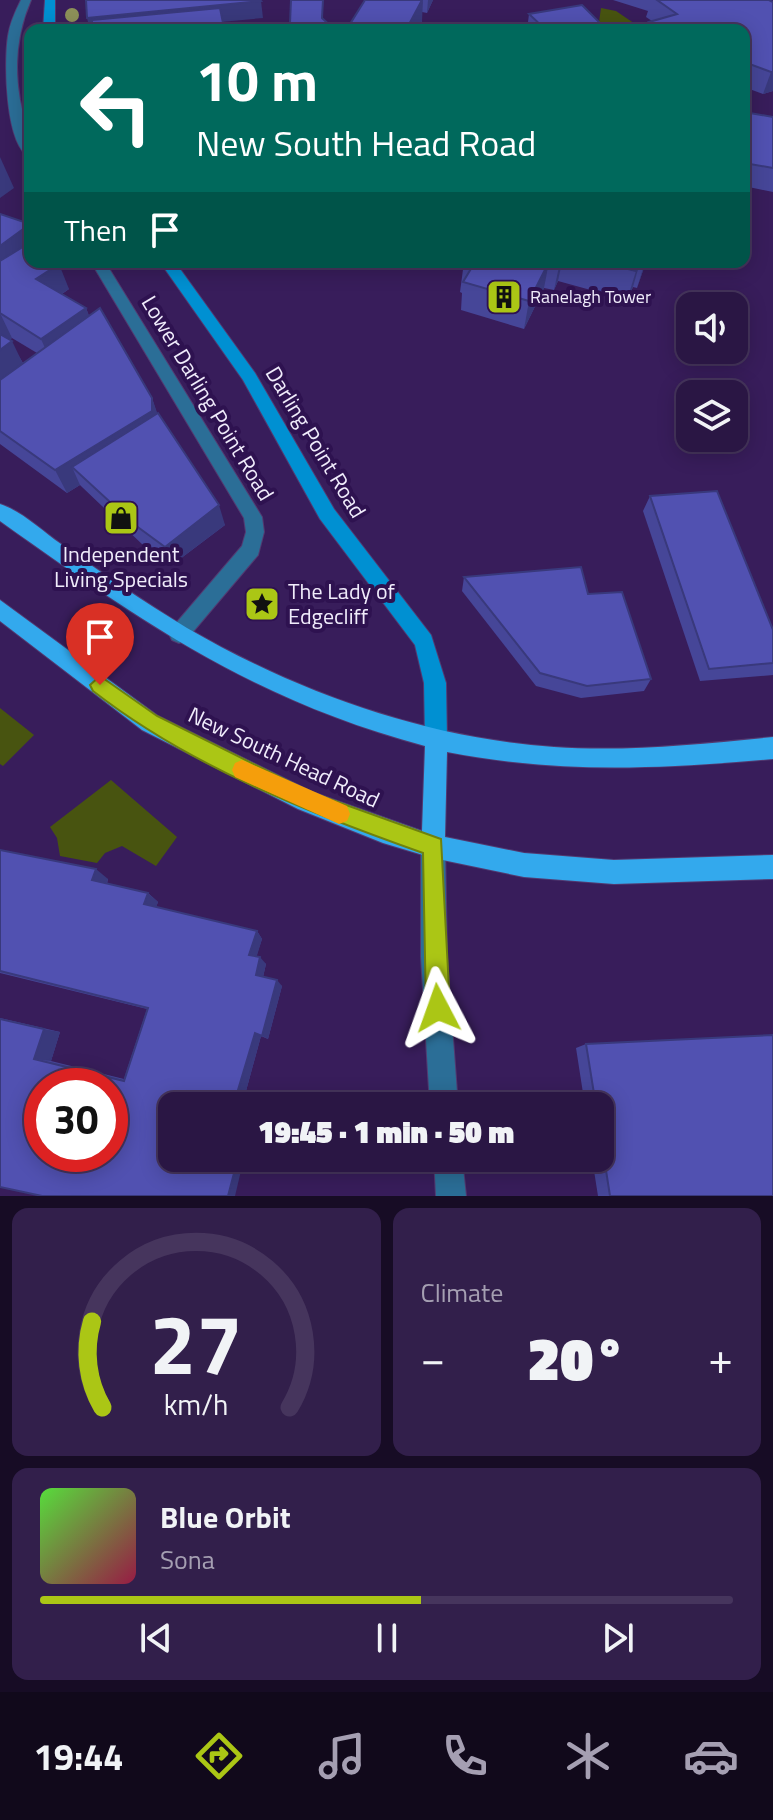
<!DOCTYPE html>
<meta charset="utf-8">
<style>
body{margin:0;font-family:"Titillium Web",sans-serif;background:#321f4b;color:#f1f3f6;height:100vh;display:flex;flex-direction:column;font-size:30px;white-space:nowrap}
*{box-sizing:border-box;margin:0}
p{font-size:26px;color:#a59fb2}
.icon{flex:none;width:44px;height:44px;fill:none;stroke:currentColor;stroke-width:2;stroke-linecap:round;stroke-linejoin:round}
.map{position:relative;height:1196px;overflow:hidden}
.side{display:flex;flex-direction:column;gap:12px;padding:12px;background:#170c25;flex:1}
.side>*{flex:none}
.guide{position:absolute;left:24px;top:24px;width:726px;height:244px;border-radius:16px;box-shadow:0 4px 20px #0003,0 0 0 2px #46355d;background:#00695c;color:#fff;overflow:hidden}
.controls{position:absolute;left:676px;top:292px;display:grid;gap:16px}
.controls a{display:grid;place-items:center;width:72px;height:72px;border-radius:16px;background:#2a1644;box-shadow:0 4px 20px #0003,0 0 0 2px #46355d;font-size:40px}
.speed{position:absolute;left:24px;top:1068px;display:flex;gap:16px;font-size:40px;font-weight:700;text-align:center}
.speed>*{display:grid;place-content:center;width:104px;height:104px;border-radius:50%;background:#2a1644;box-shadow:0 4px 20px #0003,0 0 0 2px #46355d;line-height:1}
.speed .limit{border:12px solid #d22;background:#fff;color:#111}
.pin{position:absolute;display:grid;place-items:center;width:68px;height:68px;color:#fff;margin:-82px -34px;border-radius:50% 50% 50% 0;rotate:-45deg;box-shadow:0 0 8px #0007}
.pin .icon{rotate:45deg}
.me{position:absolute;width:88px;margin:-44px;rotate:356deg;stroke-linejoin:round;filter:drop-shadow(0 0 6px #0008)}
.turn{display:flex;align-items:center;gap:28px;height:168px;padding:0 40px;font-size:36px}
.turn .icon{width:104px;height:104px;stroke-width:2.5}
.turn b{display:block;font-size:56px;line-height:68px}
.then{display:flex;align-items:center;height:76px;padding:0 40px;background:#0003;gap:16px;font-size:30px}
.big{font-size:60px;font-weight:800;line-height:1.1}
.side .tile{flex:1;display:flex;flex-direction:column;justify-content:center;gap:12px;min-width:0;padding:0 28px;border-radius:16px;background:#321f4b}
.side .dial{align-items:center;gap:0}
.dial svg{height:208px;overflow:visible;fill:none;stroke:#46355d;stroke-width:7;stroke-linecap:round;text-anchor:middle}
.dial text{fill:#f1f3f6;stroke:none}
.song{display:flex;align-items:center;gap:24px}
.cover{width:96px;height:96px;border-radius:12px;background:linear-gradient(135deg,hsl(110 70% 55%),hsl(340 70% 35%))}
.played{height:8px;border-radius:4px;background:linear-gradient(90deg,#abc615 55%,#46355d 55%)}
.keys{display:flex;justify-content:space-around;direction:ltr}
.heat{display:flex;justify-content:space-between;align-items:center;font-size:44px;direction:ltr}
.side .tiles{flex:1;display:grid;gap:12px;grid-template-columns:1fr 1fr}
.tile:last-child{grid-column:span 2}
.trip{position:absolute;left:158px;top:1092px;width:456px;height:80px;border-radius:16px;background:#2a1644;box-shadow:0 4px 20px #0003,0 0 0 2px #46355d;font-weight:800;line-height:80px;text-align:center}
.tab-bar{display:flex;height:128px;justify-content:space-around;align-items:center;background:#11091b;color:#a59fb2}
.tab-bar .icon{width:56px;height:56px}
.tab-bar .current{color:#abc615}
.tab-bar b{font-size:36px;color:#f1f3f6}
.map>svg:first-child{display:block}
</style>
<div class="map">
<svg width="773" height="1196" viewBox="0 0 773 1196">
<rect width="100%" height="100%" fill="#381d5b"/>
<g fill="#485410">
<path d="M601,8L616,11L644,30H608L599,22Z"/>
<path d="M0,708L34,735L3,766L0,764Z"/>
<path d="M111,780L177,837L156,866L122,846L105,853L97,863L60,856L57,838L50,827Z"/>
</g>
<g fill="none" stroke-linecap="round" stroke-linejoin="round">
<defs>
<g id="street">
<path d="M21,0H31C17,32 14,66 20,100C24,120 30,137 30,157C5,146 4,60 8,36C10,23 15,12 21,0Z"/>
<path d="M91,262H105L262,517L264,532L258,555L186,640L179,643L172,640L169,634L172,628L242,546L246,532L244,518Z"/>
<path d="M433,834L441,838L445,846L447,957L458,1106H430L421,957V846L425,838Z"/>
<path d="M434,1158H462L466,1196H436Z"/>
</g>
<g id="secondary">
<path d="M45,0H55V30H43Z"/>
<path d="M160,262H175L255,373L334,509L431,635L446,683L447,739L444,746L436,749L428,746L425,739L424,683L415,645L320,519L243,380Z"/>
</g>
<path id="primary" d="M0,504C22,511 42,531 61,544C102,573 144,602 187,628C299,693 425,738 554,747C627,752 701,744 773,737V759C658,769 561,774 447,752L445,837L524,853L614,860L773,855V879L614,884L524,877L433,858L383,843L298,809L142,730L0,621V600L158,716L312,792L422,831L425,746C253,700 142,622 0,521Z"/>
</defs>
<use href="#street" stroke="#523a71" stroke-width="2"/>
<use href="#secondary" stroke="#523a71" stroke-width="2"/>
<use href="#primary" stroke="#523a71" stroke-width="2"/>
<use href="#street" fill="#2b6e97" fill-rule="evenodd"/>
<use href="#secondary" fill="#0090d2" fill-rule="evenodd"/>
<use href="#primary" fill="#33a9ed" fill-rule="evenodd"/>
</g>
<circle fill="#8d9159" cx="72" cy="15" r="7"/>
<g fill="#464698" fill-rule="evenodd">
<path d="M365,0H433L427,13L422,12V21L417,30H350V24Z"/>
<path d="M613,0H769L773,91L763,94L744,87V30H647L649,22L652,21L646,17L648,11Z"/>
<path d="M529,14L607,30H527Z"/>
<path d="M744,112L773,117V192L744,186Z"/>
<path d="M0,214L30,262L69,289L62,294L86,308L89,316L152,398L157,414L225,525L172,565L143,545L82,487L80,485L67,493L0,444ZM12,338L37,353L23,363L9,340Z"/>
<path d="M464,262H646L637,288L633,287L627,300L558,281L554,290L544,288L524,329L461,310L462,293L460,292Z"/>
<path d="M650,496L773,630V675L700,681L643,511Z"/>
<path d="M464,577L588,594L651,679L644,691L581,698L536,686L462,591Z"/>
<path d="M0,850L108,879L107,884L148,893L158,902L156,907L257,931L262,939L256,957L266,964L263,977L282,986L268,1039L261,1036L246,1091L260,1094L257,1106H172L0,1187V1018L60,1032L51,1061L124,1079L147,1009L0,973Z"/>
<path d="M586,1044L773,1196H598L592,1158H600V1106H585L576,1048Z"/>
</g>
<g fill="#39397c">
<path d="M423,0L422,21L417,30H406Z"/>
<path d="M428,0H433L427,13Z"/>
<path d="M261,1L263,18L134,30H90L87,18Z"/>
<path d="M223,23L224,30H189V26Z"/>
<path d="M771,72H773V91L763,94Z"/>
<path d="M0,157L14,188L0,198Z"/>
<path d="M30,224V261L0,285V246Z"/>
<path d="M549,262L544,288L524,329L529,301Z"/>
<path d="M560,262H562L558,281L554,290Z"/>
<path d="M640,262L633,287L627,300L636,271Z"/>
<path d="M645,262H646L637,288Z"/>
<path d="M59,264L69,289L47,304L36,279Z"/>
<path d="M86,308L96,333L52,364L41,339Z"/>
<path d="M0,313L12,338L0,346Z"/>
<path d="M12,341L25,368L0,410V350Z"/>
<path d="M152,398L160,421L72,467L80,485L67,493L55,470Z"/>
<path d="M219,505L225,525L172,565L165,547Z"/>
<path d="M96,869L108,879L104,889L92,880Z"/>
<path d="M148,893L158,902L154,913L144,904Z"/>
<path d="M257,931L262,939L255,962L249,955Z"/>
<path d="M260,957L266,964L262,981L256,975Z"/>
<path d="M277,980L282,986L268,1039L262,1036Z"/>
<path d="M44,1029L60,1032L51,1061L34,1059Z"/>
<path d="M255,1033L261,1036L246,1091L238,1090Z"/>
<path d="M254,1094H260L257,1106H251Z"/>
<path d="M238,1158H244L235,1196H228Z"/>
</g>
<g fill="#5151b1" stroke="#39397c" stroke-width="2" fill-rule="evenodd">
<path d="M86,0H260L261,1L87,18Z"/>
<path d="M291,0H323L322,18L335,30H297L290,23Z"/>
<path d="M365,0H422L406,30H395L350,24Z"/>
<path d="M657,0H769L773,2V72H771L747,63L744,64V30H660L649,22L677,14Z"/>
<path d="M582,5L607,30H546L529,14Z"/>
<path d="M220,8L223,23L189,26V30H92V20Z"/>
<path d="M744,112L773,117V168L744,163Z"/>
<path d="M0,214L30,224L0,246Z"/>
<path d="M26,245L30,247V262H56L59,264L36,279L86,308L41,339L0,313V261Z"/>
<path d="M464,262H549L529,301L463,282L472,267L463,264Z"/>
<path d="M600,262H640L636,271Z"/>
<path d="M100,308L152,398V411L55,470L0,431V380Z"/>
<path d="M0,334L12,341L0,350Z"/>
<path d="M158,413L219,505L165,547L135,525L72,467Z"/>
<path d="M717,491L773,630V663L709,669L650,496Z"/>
<path d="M581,567L588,594L622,592L651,679L587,686L540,673L464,577Z"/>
<path d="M0,850L96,869L92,880L148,893L144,904L257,931L249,955L260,957L256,975L277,980L262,1036L255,1033L238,1090L254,1094L251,1106H172V1158H238L228,1196H42L0,1187V1019L44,1029L34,1059L124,1081L148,1008L0,971ZM42,1086H110V1154H42Z"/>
<path d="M773,1035V1196H610L600,1132V1106H596L586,1044Z"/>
</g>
<path fill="#abc615" stroke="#6f810e" stroke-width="2" d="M100,676L157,716L310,792L441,839L450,1008L446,1016L438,1020L429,1016L426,1008L423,853C307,812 191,767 93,691L90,685Z"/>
<path fill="#f59e0b" d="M242,760L347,806L350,814L347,821L339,824L235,777L232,770L235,763Z"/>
<defs>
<symbol id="building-square" viewBox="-11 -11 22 22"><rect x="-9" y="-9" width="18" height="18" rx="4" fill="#abc615" stroke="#2e1250"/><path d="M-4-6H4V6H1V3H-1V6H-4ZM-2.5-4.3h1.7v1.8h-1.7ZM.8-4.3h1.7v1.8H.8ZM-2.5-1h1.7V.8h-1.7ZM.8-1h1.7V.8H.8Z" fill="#111"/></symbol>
<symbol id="shop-square" viewBox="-11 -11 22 22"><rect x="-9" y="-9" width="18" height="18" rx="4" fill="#abc615" stroke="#2e1250"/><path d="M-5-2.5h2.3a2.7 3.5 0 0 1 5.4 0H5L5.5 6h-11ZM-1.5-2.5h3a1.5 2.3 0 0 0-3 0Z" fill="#111"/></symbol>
<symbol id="sight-square" viewBox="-11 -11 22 22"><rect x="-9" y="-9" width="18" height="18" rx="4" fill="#abc615" stroke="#2e1250"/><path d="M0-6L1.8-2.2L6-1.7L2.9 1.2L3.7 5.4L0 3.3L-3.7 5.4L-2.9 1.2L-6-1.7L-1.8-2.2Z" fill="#111"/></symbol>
</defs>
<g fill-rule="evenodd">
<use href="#building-square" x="484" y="277" width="40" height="40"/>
<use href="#shop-square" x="101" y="498" width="40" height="40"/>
<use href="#sight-square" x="242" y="584" width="40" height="40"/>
</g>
<g text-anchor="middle" stroke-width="8" stroke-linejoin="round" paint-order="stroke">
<g font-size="18" fill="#f0ecfb" stroke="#2e1250" text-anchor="start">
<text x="530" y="303">Ranelagh Tower</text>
</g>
<g font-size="22" fill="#f0ecfb" stroke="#2e1250">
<text transform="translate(208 398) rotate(59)" y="8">Lower Darling Point Road</text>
<text transform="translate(316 442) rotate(59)" y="8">Darling Point Road</text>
<text transform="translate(284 757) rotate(25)" y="8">New South Head Road</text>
</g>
<g font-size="22" fill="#f0ecfb" stroke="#2e1250">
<text x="121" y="562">Independent<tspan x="121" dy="25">Living Specials</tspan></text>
<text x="288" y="599" text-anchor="start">The Lady of<tspan x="288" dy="25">Edgecliff</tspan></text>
</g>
</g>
</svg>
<div class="controls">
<a><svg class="icon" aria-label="sound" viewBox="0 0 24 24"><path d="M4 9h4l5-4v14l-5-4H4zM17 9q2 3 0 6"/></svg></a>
<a><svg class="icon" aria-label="layers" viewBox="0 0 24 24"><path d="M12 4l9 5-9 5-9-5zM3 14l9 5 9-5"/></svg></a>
</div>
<div class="speed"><div class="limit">30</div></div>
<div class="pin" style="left:100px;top:685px;background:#d93025"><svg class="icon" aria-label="arrive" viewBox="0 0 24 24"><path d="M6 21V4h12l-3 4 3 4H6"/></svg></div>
<svg class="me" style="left:438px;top:1008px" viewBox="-20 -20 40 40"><path d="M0-17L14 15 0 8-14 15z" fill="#abc615" stroke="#fff" stroke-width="4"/></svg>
<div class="trip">19:45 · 1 min · 50 m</div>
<div class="guide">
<div class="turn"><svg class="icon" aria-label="left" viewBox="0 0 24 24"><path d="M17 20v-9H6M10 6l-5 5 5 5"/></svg><div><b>10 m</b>New South Head Road</div></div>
<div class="then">Then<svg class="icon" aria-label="arrive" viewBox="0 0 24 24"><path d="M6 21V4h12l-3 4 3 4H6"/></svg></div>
</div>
</div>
<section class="side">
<div class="tiles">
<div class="tile dial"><svg viewBox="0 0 100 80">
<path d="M14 69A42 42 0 1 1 86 69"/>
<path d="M14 69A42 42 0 0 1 10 36" stroke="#abc615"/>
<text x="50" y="56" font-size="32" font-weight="700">27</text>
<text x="50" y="72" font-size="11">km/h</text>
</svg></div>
<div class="tile"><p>Climate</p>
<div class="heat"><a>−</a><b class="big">20°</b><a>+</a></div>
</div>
<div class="tile">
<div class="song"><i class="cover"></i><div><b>Blue Orbit</b><p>Sona</p></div></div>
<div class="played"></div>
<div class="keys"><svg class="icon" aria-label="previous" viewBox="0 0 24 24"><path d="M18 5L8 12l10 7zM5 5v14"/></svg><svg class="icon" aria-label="pause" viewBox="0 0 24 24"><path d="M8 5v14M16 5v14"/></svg><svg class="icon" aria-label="next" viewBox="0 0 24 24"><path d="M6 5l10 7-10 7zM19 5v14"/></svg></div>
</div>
</div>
</section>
<nav class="tab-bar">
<b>19:44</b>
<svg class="icon current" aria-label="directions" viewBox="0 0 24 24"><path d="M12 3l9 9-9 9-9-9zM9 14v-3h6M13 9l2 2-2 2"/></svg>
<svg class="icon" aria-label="music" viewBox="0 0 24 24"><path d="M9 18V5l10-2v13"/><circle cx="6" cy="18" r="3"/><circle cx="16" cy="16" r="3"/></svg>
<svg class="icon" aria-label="phone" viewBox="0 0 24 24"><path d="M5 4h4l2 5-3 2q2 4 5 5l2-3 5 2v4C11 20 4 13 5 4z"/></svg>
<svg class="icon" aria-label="climate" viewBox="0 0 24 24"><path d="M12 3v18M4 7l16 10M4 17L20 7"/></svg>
<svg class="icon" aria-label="car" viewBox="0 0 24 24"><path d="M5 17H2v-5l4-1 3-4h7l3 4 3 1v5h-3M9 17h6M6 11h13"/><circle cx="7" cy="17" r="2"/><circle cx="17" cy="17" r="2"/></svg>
</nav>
